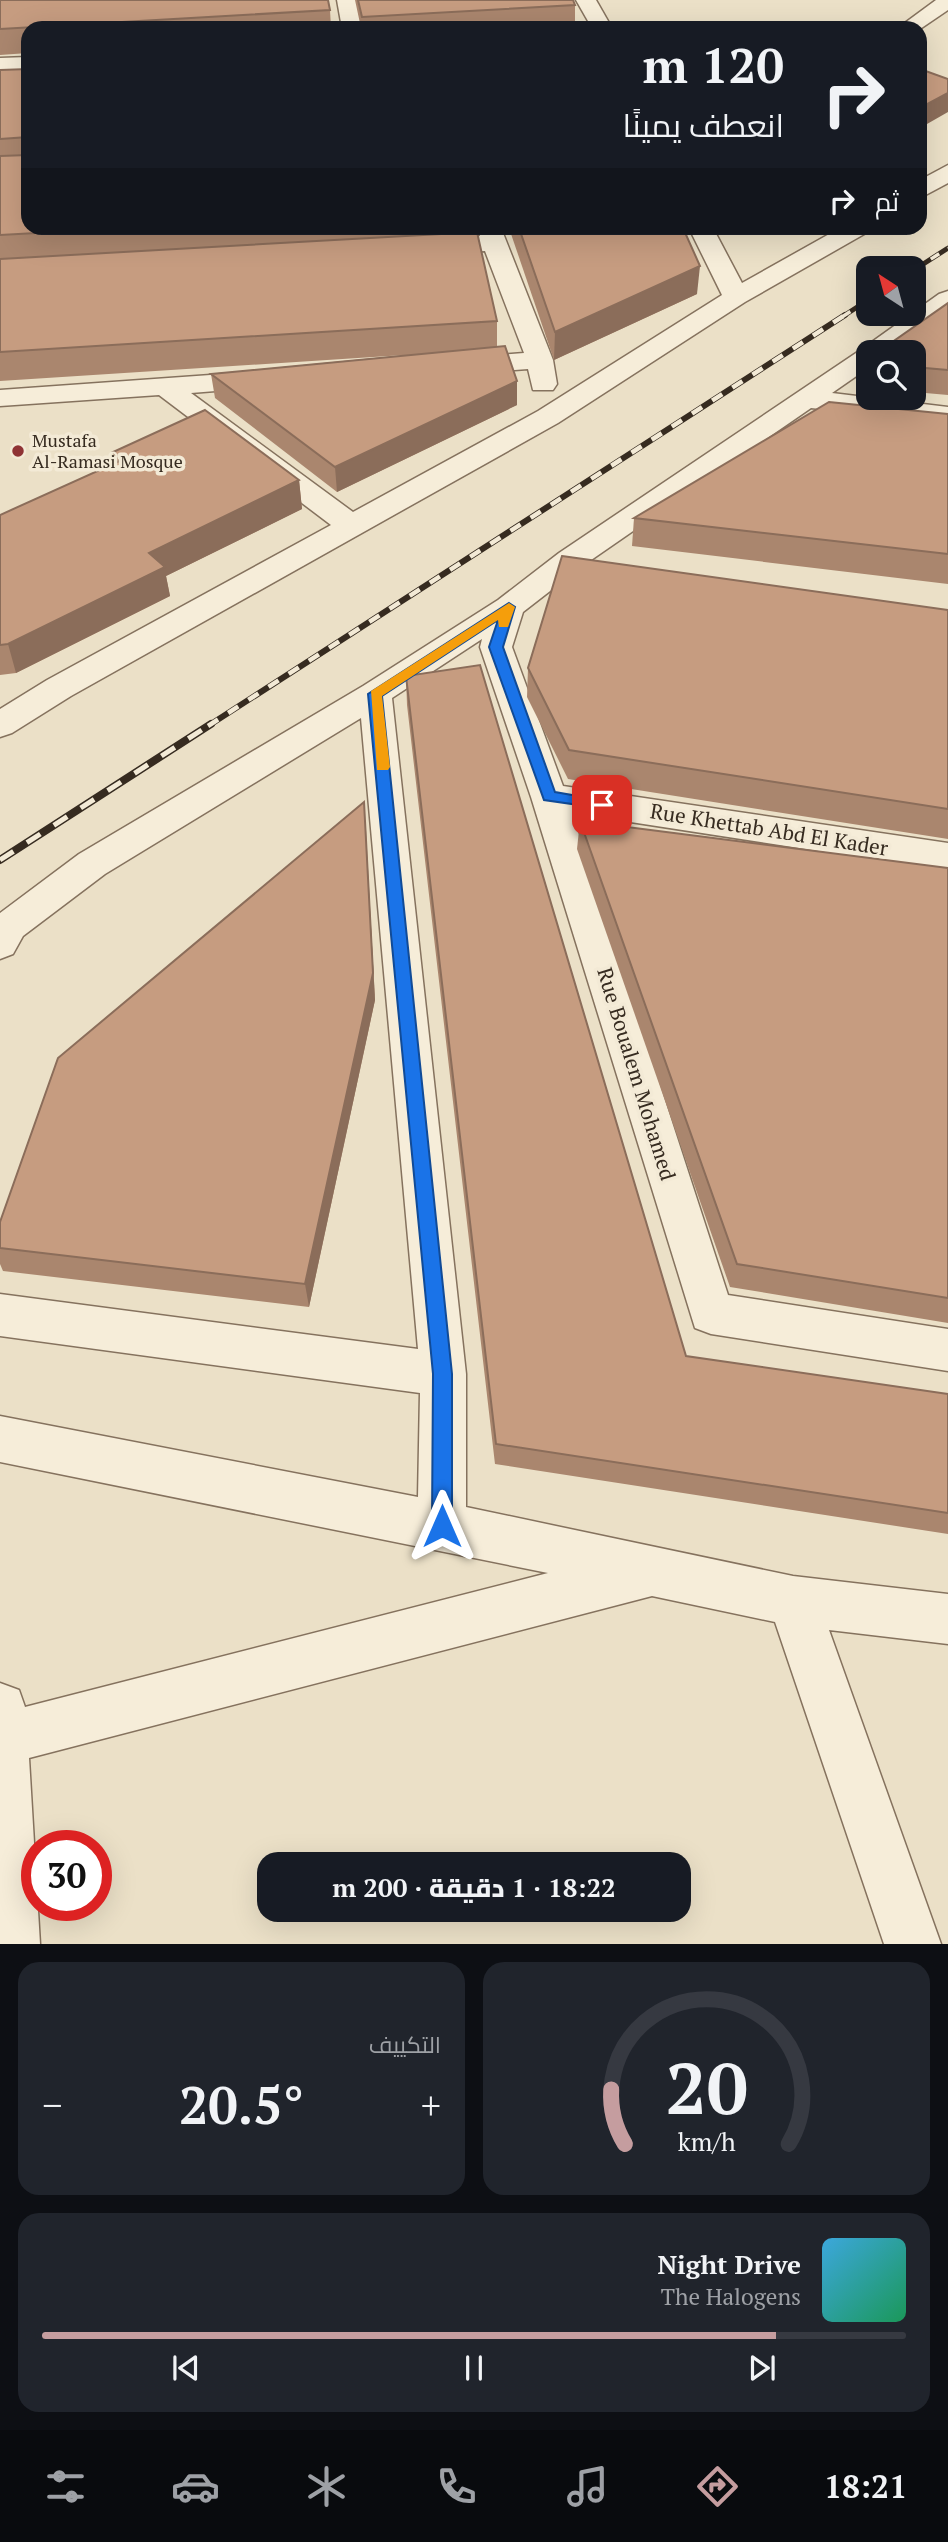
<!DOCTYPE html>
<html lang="ar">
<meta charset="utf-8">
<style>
body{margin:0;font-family:"PT Serif",Cairo,serif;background:#20242c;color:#f1f3f6;direction:rtl;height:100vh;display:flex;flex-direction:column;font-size:26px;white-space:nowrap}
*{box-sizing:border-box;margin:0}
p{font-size:23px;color:#9ea1a6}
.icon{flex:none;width:38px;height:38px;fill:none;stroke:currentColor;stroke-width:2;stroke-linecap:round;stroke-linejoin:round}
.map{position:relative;height:1944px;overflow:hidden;direction:ltr}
.drawer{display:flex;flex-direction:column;gap:18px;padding:18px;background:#0d0f14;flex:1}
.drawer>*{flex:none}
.top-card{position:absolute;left:21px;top:21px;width:906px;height:214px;border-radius:21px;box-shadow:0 7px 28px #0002;direction:rtl;background:#171b24;color:#f1f3f6;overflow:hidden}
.needle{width:46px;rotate:324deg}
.buttons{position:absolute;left:856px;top:256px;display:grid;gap:14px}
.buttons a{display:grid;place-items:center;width:70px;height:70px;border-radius:14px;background:#171b24;box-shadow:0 7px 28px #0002;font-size:35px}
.speed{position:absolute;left:21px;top:1830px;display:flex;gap:14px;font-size:35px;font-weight:700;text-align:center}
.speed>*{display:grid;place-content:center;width:91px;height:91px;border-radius:50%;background:#171b24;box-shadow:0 7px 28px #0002;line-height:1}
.speed .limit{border:10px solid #d22;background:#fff;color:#111}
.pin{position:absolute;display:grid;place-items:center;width:60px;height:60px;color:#fff;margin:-30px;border-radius:14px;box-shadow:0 4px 10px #0006}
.me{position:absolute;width:77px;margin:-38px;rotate:0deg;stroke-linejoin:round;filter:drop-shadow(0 0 5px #0008)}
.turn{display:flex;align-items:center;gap:24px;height:147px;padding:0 28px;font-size:32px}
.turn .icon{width:91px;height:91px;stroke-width:2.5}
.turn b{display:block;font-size:49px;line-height:60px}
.then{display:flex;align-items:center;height:66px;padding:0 28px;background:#0003;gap:14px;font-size:26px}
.big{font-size:52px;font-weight:800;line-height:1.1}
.drawer .card{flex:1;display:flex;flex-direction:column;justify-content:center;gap:10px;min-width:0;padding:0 24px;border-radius:21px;background:#20242c}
.drawer .dial{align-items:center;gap:0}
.dial svg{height:182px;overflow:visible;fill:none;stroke:#363941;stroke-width:7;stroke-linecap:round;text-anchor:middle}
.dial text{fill:#f1f3f6;stroke:none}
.song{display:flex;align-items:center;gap:21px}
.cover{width:84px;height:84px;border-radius:10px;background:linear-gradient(135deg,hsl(200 70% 55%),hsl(150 70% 35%))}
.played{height:7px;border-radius:4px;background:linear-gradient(90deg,#c59d9f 85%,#363941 85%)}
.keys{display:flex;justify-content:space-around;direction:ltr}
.heat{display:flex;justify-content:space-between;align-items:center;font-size:38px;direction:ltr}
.drawer .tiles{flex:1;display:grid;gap:18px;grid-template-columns:1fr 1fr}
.card:last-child{grid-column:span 2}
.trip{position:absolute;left:257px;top:1852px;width:434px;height:70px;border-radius:21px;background:#171b24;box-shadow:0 7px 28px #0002;font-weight:800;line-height:70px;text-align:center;direction:rtl}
.tab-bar{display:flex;height:112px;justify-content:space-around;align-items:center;background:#090b0e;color:#9ea1a6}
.tab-bar .icon{width:49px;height:49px}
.tab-bar .on{color:#c59d9f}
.tab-bar b{font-size:32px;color:#f1f3f6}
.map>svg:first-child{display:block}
</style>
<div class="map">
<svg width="948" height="1944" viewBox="0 0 948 1944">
<rect width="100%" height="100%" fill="#ebe0c7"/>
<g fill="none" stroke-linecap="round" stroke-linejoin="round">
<defs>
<g id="minor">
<path d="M337,0H357L362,28H342Z"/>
<path d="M576,0H596L612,28H592Z"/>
<path d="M936,0H948V10L920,29L898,28Z"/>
<path d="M28,57V69L0,70V58Z"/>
<path d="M948,165V183L920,198V180Z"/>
<path d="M477,228H501L553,360L557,384L553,390H533L528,369L458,374L448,372L444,366L448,360L458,358L524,353L485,251L428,254L419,252L416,247L419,242L480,236Z"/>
<path d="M689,228H713L742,283L840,228H869L866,233L745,302L558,423L71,696L12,733L0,737V709L47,680L331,525L159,395L0,406V390L266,371L276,373L280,379L276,385L266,387L191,393L353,512L538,411L722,295Z"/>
<path d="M948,291V311L892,352H868V368L832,393L948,407V423L811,408L581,567L523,612L512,647L563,786L948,843V871L572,813L728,1295L948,1329V1371L711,1334L695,1328L531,797L480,647L482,639L392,698L466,1374V1507L793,1576L948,1594V1644L829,1630L941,1944H884L775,1622L652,1596L29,1758L40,1944H0V1683L19,1690L25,1707L548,1573L0,1462V1416L418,1497L420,1393L0,1336V1294L418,1349L361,718L105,874L23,936L13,954L0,959V913L79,854L363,686L498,600L559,553L862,349L939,294Z"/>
</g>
</defs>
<use href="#minor" stroke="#85725e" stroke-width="3"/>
<use href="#minor" fill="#f6edd9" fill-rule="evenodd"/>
<defs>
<g id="rail-far2">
<path d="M914,270L948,248"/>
<path d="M842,317L868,300"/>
</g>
<path id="rail-far1" d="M208,726L845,315"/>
<path id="rail" d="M0,860L211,724"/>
</defs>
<use href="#rail-far2" stroke="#362b20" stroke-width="5"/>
<use href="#rail-far1" stroke="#362b20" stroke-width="6"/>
<use href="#rail" stroke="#362b20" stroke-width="8"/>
<use href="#rail-far2" stroke="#f3ead6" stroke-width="3.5" stroke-dasharray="10" stroke-linecap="butt"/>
<use href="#rail-far1" stroke="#f3ead6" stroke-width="4.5" stroke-dasharray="12" stroke-linecap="butt"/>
<use href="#rail" stroke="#f3ead6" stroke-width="5" stroke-dasharray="16" stroke-linecap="butt"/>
</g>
<g fill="#aa866e">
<path d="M0,0L330,10L331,28H28V53L0,55Z"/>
<path d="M355,0H573L575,5V22L589,28H361Z"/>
<path d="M28,69V228H470V232L497,321V347L517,381V405L337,492L215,398L211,374L404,355L0,381V70Z"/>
<path d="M509,228H683L697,294L554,360Z"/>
<path d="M948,303V395L914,392V352Z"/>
<path d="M868,359V387L859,386L864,362Z"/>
<path d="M948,414V584L632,546L634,518Z"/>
<path d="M113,452L299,480L302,509L166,576L170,596L16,673L0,675V515L115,463Z"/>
<path d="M948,610V839L568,779L527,697L528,668Z"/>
<path d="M406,676L686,1356L948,1394V1534L495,1464L407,705Z"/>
<path d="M580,821L948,868V1323L730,1287L577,849Z"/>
<path d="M366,830L375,1000L309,1307L3,1271L0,1264V1222Z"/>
</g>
<g fill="#8b6d5a">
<path d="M948,93V112L920,128V108Z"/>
<path d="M700,266L697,294L554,360L555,332Z"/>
<path d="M517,381V405L337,492L335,467Z"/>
<path d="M299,480L302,509L166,576L170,596L16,673L8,644L149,553Z"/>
<path d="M364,802L375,1000L309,1307L305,1284Z"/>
</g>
<g fill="#c69c80" stroke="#8b6d5a" stroke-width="2">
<path d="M0,0H328L330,10L0,29Z"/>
<path d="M358,0H573L575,5L362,17Z"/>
<path d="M586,22L589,28H493Z"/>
<path d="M28,69V137L0,139V70Z"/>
<path d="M920,69L948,79V93L920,108Z"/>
<path d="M28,155V228H127L0,235V156Z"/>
<path d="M519,228H683L700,266L555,332Z"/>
<path d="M477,232L497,321L0,352V259Z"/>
<path d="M948,303V370L914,367V352H878Z"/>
<path d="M505,346L517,381L335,467L211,374Z"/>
<path d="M829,402L948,414V554L634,518Z"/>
<path d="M205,410L299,480L149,553L165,567L8,644L0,645V515L122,460L113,452Z"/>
<path d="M562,556L948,610V809L569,750L528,668Z"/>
<path d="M480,665L686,1356L948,1394V1513L496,1444L406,676Z"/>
<path d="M364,802L373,973L305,1284L0,1248V1222L58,1058Z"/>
<path d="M580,821L948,868V1298L737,1264Z"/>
</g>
<path fill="#1a73e8" stroke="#114b97" stroke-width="2" d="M509,603L515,607L503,647L555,792L607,801V809L544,800L489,647L498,620L382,696L452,1374V1526L449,1533L442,1536L435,1533L432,1526L433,1374L368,694Z"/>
<path fill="#f59e0b" d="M509,603L515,607L508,627H499L498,620L382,696L390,767L388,770H377L371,691Z"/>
<circle fill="#8f3334" stroke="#f3ead6" stroke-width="2.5" cx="18" cy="451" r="7"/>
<g text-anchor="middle" stroke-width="7" stroke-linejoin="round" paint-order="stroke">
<g font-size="18" fill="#362b20" stroke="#f3ead6" text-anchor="start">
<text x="32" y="447">Mustafa<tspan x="32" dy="21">Al-Ramasi Mosque</tspan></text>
</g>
<g font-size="21" fill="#362b20" stroke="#f3ead6">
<text transform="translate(769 830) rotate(9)" y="7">Rue Khettab Abd El Kader</text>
<text transform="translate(636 1074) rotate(73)" y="7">Rue Boualem Mohamed</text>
</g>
</g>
</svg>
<div class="buttons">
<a><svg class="needle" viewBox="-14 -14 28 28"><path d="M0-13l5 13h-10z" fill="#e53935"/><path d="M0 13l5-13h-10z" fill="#9ea1a6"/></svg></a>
<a><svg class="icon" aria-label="search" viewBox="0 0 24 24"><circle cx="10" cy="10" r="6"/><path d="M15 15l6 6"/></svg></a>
</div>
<div class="speed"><div class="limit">30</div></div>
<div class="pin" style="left:602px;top:805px;background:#d93025"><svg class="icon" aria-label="arrive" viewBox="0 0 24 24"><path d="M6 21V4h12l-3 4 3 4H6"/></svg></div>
<svg class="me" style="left:442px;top:1526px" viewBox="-20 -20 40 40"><path d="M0-17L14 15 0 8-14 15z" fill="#1a73e8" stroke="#fff" stroke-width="4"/></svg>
<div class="trip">18:22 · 1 دقيقة · 200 m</div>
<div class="top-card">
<div class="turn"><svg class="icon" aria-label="right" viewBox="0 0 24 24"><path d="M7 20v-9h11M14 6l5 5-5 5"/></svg><div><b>120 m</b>انعطف يمينًا</div></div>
<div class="then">ثم<svg class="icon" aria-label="right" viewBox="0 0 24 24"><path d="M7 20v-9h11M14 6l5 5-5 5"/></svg></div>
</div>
</div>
<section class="drawer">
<div class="tiles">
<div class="card dial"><svg viewBox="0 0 100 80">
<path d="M14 69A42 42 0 1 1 86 69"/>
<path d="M14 69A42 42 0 0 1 8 45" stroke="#c59d9f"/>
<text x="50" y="56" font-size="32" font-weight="700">20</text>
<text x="50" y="72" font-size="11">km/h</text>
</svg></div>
<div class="card"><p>التكييف</p>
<div class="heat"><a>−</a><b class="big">20.5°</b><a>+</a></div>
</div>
<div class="card">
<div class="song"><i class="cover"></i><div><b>Night Drive</b><p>The Halogens</p></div></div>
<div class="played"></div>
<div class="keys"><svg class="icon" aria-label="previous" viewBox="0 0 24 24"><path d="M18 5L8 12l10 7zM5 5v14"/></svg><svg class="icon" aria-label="pause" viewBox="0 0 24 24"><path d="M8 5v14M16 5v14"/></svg><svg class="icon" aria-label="next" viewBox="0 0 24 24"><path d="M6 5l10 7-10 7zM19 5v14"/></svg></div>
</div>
</div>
</section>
<nav class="tab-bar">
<b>18:21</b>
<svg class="icon on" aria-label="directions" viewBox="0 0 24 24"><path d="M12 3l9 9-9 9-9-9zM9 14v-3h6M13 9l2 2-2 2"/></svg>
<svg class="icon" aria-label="music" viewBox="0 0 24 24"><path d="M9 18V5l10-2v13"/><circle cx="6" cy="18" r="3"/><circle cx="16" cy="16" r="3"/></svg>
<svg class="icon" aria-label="phone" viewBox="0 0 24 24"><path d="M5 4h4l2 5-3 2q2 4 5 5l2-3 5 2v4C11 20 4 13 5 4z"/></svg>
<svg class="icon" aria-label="climate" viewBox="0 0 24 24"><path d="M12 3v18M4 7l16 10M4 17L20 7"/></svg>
<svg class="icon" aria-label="car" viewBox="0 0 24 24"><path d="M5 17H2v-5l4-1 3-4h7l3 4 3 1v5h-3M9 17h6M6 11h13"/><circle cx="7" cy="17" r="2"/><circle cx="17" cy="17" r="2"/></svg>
<svg class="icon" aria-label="filters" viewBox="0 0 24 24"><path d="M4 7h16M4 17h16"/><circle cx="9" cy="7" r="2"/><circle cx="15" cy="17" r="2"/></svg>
</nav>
